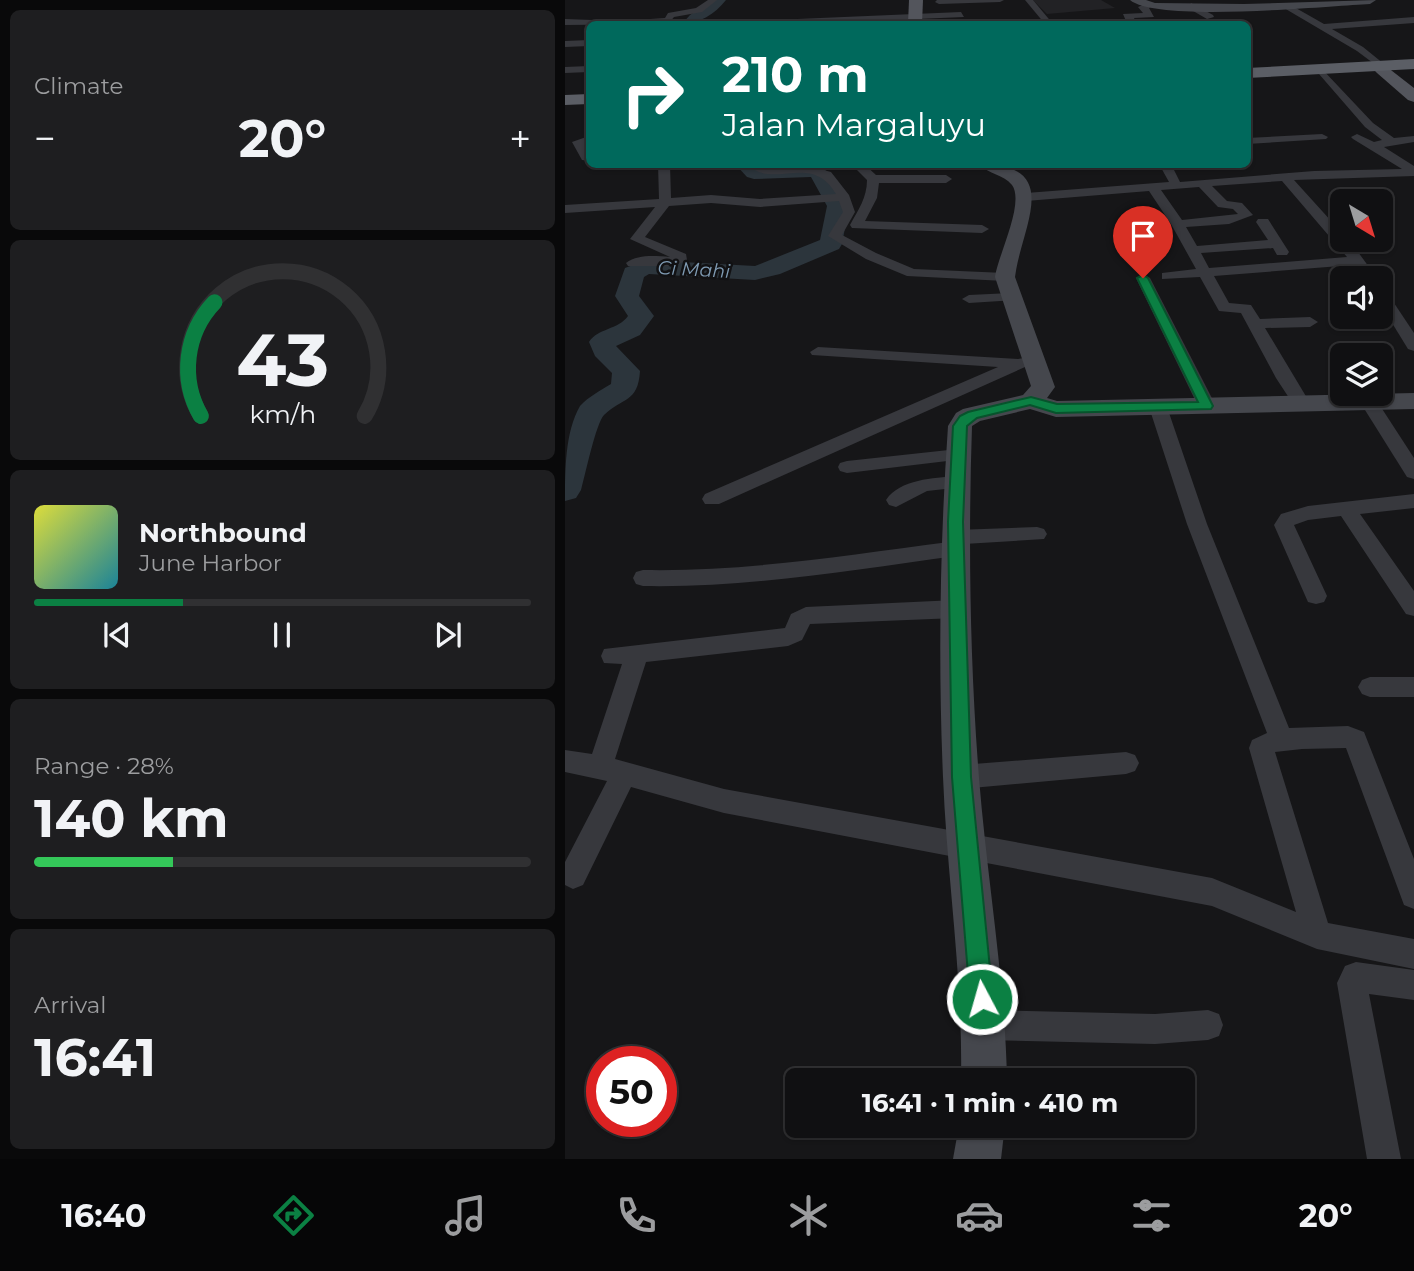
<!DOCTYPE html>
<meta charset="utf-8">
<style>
body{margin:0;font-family:Montserrat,sans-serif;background:#1e1e20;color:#f1f3f6;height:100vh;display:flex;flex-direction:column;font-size:26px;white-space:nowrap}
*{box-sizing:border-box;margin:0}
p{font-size:23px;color:#9c9d9f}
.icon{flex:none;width:38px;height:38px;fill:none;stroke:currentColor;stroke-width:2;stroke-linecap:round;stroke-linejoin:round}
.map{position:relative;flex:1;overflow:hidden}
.sheet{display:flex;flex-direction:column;gap:10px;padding:10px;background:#09090a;width:565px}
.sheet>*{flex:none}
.banner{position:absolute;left:21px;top:21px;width:665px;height:147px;border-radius:10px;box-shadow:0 2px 5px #0004,0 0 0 2px #303032;background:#00695c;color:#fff;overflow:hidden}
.needle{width:46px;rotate:142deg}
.controls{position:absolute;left:765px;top:189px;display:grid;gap:14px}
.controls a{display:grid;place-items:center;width:63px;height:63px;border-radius:10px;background:#101012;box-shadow:0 2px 5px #0004,0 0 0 2px #303032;font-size:35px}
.speed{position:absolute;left:21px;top:1046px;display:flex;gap:14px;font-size:35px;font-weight:700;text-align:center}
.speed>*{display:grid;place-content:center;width:91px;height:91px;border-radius:50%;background:#101012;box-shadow:0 2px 5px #0004,0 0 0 2px #303032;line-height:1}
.speed .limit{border:10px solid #d22;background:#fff;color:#111}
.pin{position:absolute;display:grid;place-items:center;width:60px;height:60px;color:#fff;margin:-72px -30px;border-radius:50% 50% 50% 0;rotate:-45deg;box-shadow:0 0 7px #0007}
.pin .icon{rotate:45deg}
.me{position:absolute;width:77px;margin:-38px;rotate:354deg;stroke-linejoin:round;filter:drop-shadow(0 0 5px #0008)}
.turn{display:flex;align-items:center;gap:24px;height:147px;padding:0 21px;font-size:32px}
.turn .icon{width:91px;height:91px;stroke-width:2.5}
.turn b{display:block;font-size:49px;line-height:60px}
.big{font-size:52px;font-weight:700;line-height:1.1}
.sheet .widget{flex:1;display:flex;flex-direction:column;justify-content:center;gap:10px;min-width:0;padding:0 24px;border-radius:10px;background:#1e1e20}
.sheet .dial{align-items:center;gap:0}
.dial svg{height:182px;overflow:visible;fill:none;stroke:#303032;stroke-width:7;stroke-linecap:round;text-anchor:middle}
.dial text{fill:#f1f3f6;stroke:none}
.song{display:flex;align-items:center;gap:21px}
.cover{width:84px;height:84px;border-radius:10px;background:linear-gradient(135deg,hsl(60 70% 55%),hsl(190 70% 35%))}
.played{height:7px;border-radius:4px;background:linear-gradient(90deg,#0b8043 30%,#303032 30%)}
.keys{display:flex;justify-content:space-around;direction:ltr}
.heat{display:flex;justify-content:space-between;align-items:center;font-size:38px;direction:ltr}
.charge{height:10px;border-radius:5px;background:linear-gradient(90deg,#34c759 28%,#303032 0)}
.trip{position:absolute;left:220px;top:1068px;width:410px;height:70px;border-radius:10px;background:#101012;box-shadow:0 2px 5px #0004,0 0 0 2px #303032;font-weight:700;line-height:70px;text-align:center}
.tabs{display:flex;height:112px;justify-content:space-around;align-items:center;background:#060607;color:#9c9d9f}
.tabs .icon{width:49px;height:49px}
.tabs .on{color:#0b8043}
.tabs b{font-size:32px;color:#f1f3f6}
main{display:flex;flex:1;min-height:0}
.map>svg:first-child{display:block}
</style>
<main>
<section class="sheet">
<div class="widget"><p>Climate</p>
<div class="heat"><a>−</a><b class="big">20°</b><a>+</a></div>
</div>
<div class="widget dial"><svg viewBox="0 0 100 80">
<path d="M14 69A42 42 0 1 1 86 69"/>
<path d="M14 69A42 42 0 0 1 20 19" stroke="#0b8043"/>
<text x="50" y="56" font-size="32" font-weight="700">43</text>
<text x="50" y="72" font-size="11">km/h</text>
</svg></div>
<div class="widget">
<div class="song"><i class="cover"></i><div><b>Northbound</b><p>June Harbor</p></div></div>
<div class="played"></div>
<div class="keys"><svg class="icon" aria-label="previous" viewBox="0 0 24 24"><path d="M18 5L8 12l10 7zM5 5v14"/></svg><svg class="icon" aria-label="pause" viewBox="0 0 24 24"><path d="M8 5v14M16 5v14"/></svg><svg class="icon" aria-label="next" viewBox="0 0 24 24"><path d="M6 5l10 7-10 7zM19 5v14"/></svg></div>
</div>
<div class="widget"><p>Range · 28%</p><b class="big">140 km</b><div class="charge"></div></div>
<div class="widget"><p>Arrival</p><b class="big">16:41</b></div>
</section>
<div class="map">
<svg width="849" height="1159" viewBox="0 0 849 1159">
<rect width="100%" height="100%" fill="#161618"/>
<path fill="#222225" d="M468,0H536L550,8L482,14Z"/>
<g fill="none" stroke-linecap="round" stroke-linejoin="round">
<g fill="#2c353c" fill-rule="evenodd">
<path d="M147,0H161C150,14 134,24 117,24L125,15Z"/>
<path d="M170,164L259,168L284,206L277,244L274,249L215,274L190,280L84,274L79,277L74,296L89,316L75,335L51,346L75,371C73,403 58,397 39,415C31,423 20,476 16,490L11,498L0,501C0,470 0,432 15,406C23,397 36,390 46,384L47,373L30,356L24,342C33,328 53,330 63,316L50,296L60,268L81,260L190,266L255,240L262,206L246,177L189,179L182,177Z"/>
</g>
<g fill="#37383d" fill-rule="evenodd">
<path d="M143,0H152L137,12L109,17L103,24L0,25V19L55,21L100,18L103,13L131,8Z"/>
<path d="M372,0H439L435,2L374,4L370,2Z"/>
<path d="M460,0H468L488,24H480Z"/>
<path d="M583,3L587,6L584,8L589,17L569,18L572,24H541L561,21L558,14L578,13L573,7Z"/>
<path d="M626,3L648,15L649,17L642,19L623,8Z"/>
<path d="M722,3L759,24L849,17V23L767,29L798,47L819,64V68L816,69L792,51L719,8Z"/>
<path d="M396,12L399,17L234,24H180L184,21Z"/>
<path d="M24,40V46L0,47V41Z"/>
<path d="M24,66V72L0,73V67Z"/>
<path d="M757,69L808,123L829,138L849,136V142L819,147L849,166V176L729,180L777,233V240L785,241L812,278H798L788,265L649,276L664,303L686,305L695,319L745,317L753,322L745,327L700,328L745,403L736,408L730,407L711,378L676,313L654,311L635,277L597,279V273L631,269L606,224L584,191L461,201L455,197L461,193L604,182L594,164H606L615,182L749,171L837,169L788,139L786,137L792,134L809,142L817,140L800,127L754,74L752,72ZM717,181L782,257L644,268L636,253L708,248L712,255H722L724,252L703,219H693L691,222L703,240L632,246L621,227L664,224L688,215L677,203L662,201L647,186ZM634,187L653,207L668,209L673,214L617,220L596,190Z"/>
<path d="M757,134L763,137L761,139L682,144V138Z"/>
<path d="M24,136V142L20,144L24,161L17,160L7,142Z"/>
<path d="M93,164H105L106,198L146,195L195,199L271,194C246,151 208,191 182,164H196L200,167L240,165L266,172L284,195L290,212L277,235L311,253L349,269L440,273L447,277L440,281L342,276L301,259L263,236L278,212L274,201L195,207L146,203L104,206L80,237L121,254L122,260L110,266H63L61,263C73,254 90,256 105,257L65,239L90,207L0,213V205L94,199Z"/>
<path d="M286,164H299L311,175H381L387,179L381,183H314L312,198L300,221L417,225L424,229L417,233L287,228L285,225C293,210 302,198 302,180Z"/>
<path d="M578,274L585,278L651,406L648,410L642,411L633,406L571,278Z"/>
<path d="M816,290L821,291L849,333V351L843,349L816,305Z"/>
<path d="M446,293L453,297L451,300L404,303L397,299L404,295Z"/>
<path d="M253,347L453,359L470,356L478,361L476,364L460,367L154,504H140L137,499L140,494L433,367L247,355L245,352Z"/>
<path d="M804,397L810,398L849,458V479L842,477L795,402Z"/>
<path d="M593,402L602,407L642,524L724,728L783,726L799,732L849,859V909L839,905L781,748L737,749L710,752L763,923L849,939V969L752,949L647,906L159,813L66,787L18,885L8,889L0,885V862L42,781L0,772V750L27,754L57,664L39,663L36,656L39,649L220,628L226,614L241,607L391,600L399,603L402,609L399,615L391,618L245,624L237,640L223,646L81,662L50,759L159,789L647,878L731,912L684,748L687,740L702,733L622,524L584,407Z"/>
<path d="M393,449L402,455L399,459L282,473L275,471L273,467L275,463L282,461Z"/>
<path d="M391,476L398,477L400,482L398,487L362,491L331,507L324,505L321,500C335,479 369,478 391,476Z"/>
<path d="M849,494V508L795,514L849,591V616L841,614L776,516L743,520L729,525L762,596L759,602L751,604L743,602L709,525L716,514L743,506Z"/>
<path d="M472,527L479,529L482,534L479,539L399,544L401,548L398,553L391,556C287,570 184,588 78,586L71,584L68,578L71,572L78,570C181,572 282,555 384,542L381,537L384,532L391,530Z"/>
<path d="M805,677H849V697H805L797,694L793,687L797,680Z"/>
<path d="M561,752L570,755L574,763L570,771L561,774L396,789L387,785L383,777L387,769L396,765Z"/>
<path d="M791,962L849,970V1000L804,994L836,1159H802L772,983L780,966Z"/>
<path d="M419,1010L590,1014L643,1010L654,1014L658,1025L654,1036L643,1040L590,1044L419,1040L408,1036L404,1025L408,1014Z"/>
</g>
<g fill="#45474d" fill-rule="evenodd">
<path d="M565,0H581L590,3L679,4L811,0L805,4C762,6 592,23 565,0Z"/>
<path d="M414,164C500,164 456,227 450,277L490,387L482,398L492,401L849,393V409L491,417L465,409L415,421L407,426C403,543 405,661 414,778C422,879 440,978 442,1080H396C398,978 382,878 378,777C373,660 375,542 383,426L391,413L398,409L458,395L466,386L430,277C433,255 460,203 447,185C438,174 423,174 414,164Z"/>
<path d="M394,1125H440L436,1159H388Z"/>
</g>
<g fill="#53555c" fill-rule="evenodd">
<path d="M344,0H358L357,24H343Z"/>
<path d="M817,65L822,67L849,88V102L843,100L812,73L809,70Z"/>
</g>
<g fill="#5b5e65" fill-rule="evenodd">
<path d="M849,59V69L682,78V68Z"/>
<path d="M24,94V104L0,105V95Z"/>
</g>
</g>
<path fill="#0b8043" stroke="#07532c" stroke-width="2" d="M578,275L583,278L648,406L646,409L491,413L465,405L412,418L402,426L398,522L406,777L428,999L425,1008L417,1011L409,1008L405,999L387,777L383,522L388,426L395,416L403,412L466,397L492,404L633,402L572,278Z"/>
<g text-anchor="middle" stroke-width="5" stroke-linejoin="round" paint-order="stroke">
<g font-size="19" font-style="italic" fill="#7f9bb3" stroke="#111113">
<text transform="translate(129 269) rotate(3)" y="7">Ci Mahi</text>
</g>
</g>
</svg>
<div class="controls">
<a><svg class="needle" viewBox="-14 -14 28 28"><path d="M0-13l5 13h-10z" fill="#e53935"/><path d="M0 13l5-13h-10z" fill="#9c9d9f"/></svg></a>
<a><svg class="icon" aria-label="sound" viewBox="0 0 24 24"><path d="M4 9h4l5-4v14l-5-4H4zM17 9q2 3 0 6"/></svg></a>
<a><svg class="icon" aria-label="layers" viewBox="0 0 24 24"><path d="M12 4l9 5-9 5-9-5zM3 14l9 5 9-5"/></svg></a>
</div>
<div class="speed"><div class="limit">50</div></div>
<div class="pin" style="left:578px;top:278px;background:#d93025"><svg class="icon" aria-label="arrive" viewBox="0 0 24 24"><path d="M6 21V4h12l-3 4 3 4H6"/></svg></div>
<svg class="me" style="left:417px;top:999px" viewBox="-20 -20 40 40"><circle r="17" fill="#0b8043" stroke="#fff" stroke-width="3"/><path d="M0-11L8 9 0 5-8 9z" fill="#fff"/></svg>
<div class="trip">16:41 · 1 min · 410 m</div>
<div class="banner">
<div class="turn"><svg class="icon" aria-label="right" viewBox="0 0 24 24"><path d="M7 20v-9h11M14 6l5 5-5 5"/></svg><div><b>210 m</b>Jalan Margaluyu</div></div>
</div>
</div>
</main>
<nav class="tabs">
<b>16:40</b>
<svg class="icon on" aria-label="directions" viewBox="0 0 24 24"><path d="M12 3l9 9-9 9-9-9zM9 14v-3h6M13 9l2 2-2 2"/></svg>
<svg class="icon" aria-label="music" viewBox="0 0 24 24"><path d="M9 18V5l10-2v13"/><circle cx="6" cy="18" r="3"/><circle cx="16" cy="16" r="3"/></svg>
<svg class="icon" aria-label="phone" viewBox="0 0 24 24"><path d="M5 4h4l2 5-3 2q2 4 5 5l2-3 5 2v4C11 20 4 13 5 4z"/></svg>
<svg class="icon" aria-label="climate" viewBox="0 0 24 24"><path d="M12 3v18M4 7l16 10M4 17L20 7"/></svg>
<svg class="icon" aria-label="car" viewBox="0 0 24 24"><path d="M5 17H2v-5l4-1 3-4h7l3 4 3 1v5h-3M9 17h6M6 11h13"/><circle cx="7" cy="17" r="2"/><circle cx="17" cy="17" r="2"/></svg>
<svg class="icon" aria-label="filters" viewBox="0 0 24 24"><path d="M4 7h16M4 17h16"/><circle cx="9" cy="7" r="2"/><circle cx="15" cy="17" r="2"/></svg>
<b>20°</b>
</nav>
